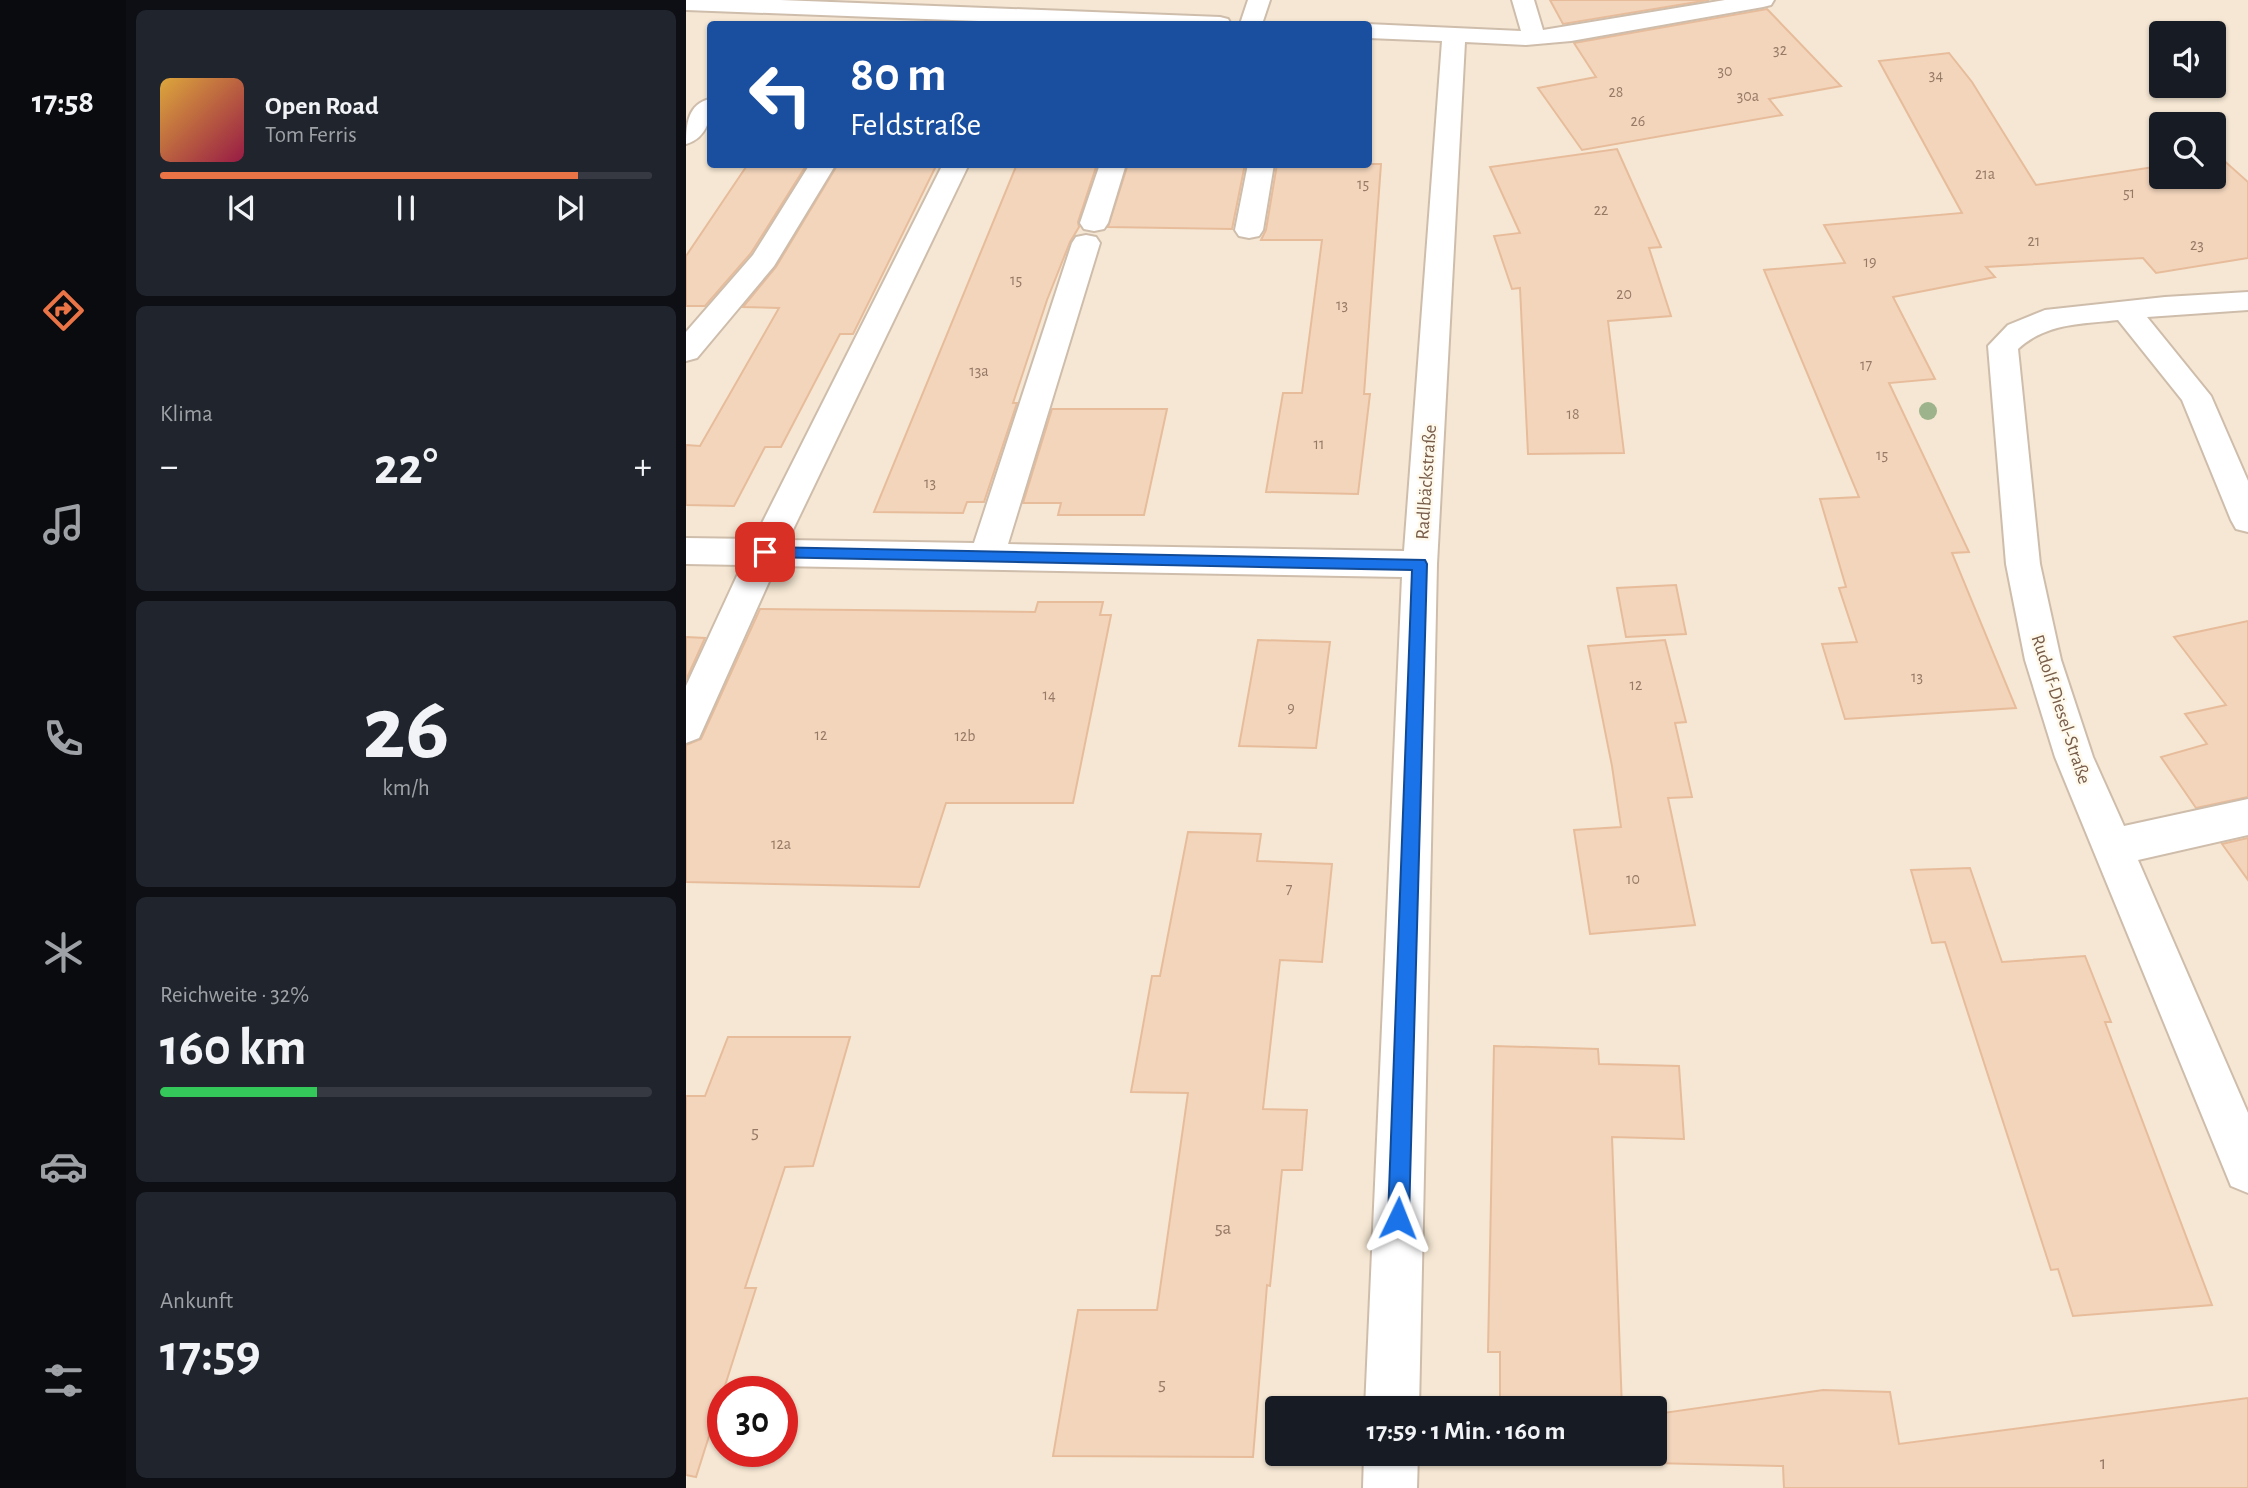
<!DOCTYPE html>
<html lang="de">
<meta charset="utf-8">
<style>
body{margin:0;font-family:"Alegreya Sans",sans-serif;background:#20242c;color:#f1f3f6;height:100vh;display:flex;flex-direction:column;font-size:26px;white-space:nowrap}
*{box-sizing:border-box;margin:0}
p{font-size:23px;color:#9ea1a6}
.icon{flex:none;width:38px;height:38px;fill:none;stroke:currentColor;stroke-width:2;stroke-linecap:round;stroke-linejoin:round}
.map{position:relative;flex:1;overflow:hidden}
.drawer{display:flex;flex-direction:column;gap:10px;padding:10px;background:#0d0f14;width:560px}
.drawer>*{flex:none}
.banner{position:absolute;left:21px;top:21px;width:665px;height:147px;border-radius:7px;box-shadow:0 2px 5px #0004;background:#1a4fa0;color:#fff;overflow:hidden}
.tools{position:absolute;left:1463px;top:21px;display:grid;gap:14px}
.tools a{display:grid;place-items:center;width:77px;height:77px;border-radius:7px;background:#171b24;box-shadow:0 2px 5px #0004;font-size:35px}
.speed{position:absolute;left:21px;top:1376px;display:flex;gap:14px;font-size:35px;font-weight:700;text-align:center}
.speed>*{display:grid;place-content:center;width:91px;height:91px;border-radius:50%;background:#171b24;box-shadow:0 2px 5px #0004;line-height:1}
.speed .limit{border:10px solid #d22;background:#fff;color:#111}
.pin{position:absolute;display:grid;place-items:center;width:60px;height:60px;color:#fff;margin:-30px;border-radius:14px;box-shadow:0 4px 10px #0006}
.me{position:absolute;width:77px;margin:-38px;rotate:2deg;stroke-linejoin:round;filter:drop-shadow(0 0 5px #0008)}
.turn{display:flex;align-items:center;gap:24px;height:147px;padding:0 28px;font-size:32px}
.turn .icon{width:91px;height:91px;stroke-width:2.5}
.turn b{display:block;font-size:49px;line-height:60px}
.big{font-size:52px;font-weight:600;line-height:1.1}
.drawer .widget{flex:1;display:flex;flex-direction:column;justify-content:center;gap:10px;min-width:0;padding:0 24px;border-radius:10px;background:#20242c}
.drawer .dial{align-items:center;gap:0}
.dial b{font-size:91px;line-height:1}
.song{display:flex;align-items:center;gap:21px}
.cover{width:84px;height:84px;border-radius:10px;background:linear-gradient(135deg,hsl(40 70% 55%),hsl(340 70% 35%))}
.played{height:7px;border-radius:4px;background:linear-gradient(90deg,#eb7446 85%,#363941 85%)}
.keys{display:flex;justify-content:space-around;direction:ltr}
.heat{display:flex;justify-content:space-between;align-items:center;font-size:38px;direction:ltr}
.charge{height:10px;border-radius:5px;background:linear-gradient(90deg,#34c759 32%,#363941 0)}
.trip{position:absolute;left:579px;top:1396px;width:402px;height:70px;border-radius:7px;background:#171b24;box-shadow:0 2px 5px #0004;font-weight:600;line-height:70px;text-align:center}
main{display:flex;flex:1;min-height:0}
.dock{display:flex;flex-direction:column;width:126px;justify-content:space-around;align-items:center;background:#090b0e;color:#9ea1a6}
.dock .icon{width:49px;height:49px}
.dock .selected{color:#eb7446}
.dock b{font-size:32px;color:#f1f3f6}
.map>svg:first-child{display:block}
</style>
<main>
<nav class="dock">
<b>17:58</b>
<svg class="icon selected" aria-label="directions" viewBox="0 0 24 24"><path d="M12 3l9 9-9 9-9-9zM9 14v-3h6M13 9l2 2-2 2"/></svg>
<svg class="icon" aria-label="music" viewBox="0 0 24 24"><path d="M9 18V5l10-2v13"/><circle cx="6" cy="18" r="3"/><circle cx="16" cy="16" r="3"/></svg>
<svg class="icon" aria-label="phone" viewBox="0 0 24 24"><path d="M5 4h4l2 5-3 2q2 4 5 5l2-3 5 2v4C11 20 4 13 5 4z"/></svg>
<svg class="icon" aria-label="climate" viewBox="0 0 24 24"><path d="M12 3v18M4 7l16 10M4 17L20 7"/></svg>
<svg class="icon" aria-label="car" viewBox="0 0 24 24"><path d="M5 17H2v-5l4-1 3-4h7l3 4 3 1v5h-3M9 17h6M6 11h13"/><circle cx="7" cy="17" r="2"/><circle cx="17" cy="17" r="2"/></svg>
<svg class="icon" aria-label="filters" viewBox="0 0 24 24"><path d="M4 7h16M4 17h16"/><circle cx="9" cy="7" r="2"/><circle cx="15" cy="17" r="2"/></svg>
</nav>
<section class="drawer">
<div class="widget">
<div class="song"><i class="cover"></i><div><b>Open Road</b><p>Tom Ferris</p></div></div>
<div class="played"></div>
<div class="keys"><svg class="icon" aria-label="previous" viewBox="0 0 24 24"><path d="M18 5L8 12l10 7zM5 5v14"/></svg><svg class="icon" aria-label="pause" viewBox="0 0 24 24"><path d="M8 5v14M16 5v14"/></svg><svg class="icon" aria-label="next" viewBox="0 0 24 24"><path d="M6 5l10 7-10 7zM19 5v14"/></svg></div>
</div>
<div class="widget"><p>Klima</p>
<div class="heat"><a>−</a><b class="big">22°</b><a>+</a></div>
</div>
<div class="widget dial"><b>26</b><p>km/h</p></div>
<div class="widget"><p>Reichweite · 32%</p><b class="big">160 km</b><div class="charge"></div></div>
<div class="widget"><p>Ankunft</p><b class="big">17:59</b></div>
</section>
<div class="map">
<svg width="1562" height="1488" viewBox="0 0 1562 1488">
<rect width="100%" height="100%" fill="#fdf5e5"/>
<path fill="#f5e7d3" fill-rule="evenodd" d="M0,0H1562V1488H0ZM24,24H682V164H24ZM1475,33H1528V86H1475ZM1475,124H1528V177H1475ZM37,1391H96V1451H37ZM592,1409H970V1454H592Z"/>
<g fill="#f3d5bc" stroke="#e7bc9b" stroke-width="2">
<path d="M864,0H1023L877,24Z"/>
<path d="M1081,9L1155,86L1083,99L1096,115L896,150L852,88L910,77L888,43Z"/>
<path d="M1263,53L1286,82L1350,185L1475,166V177H1528V158L1534,157L1562,182V258L1470,273L1457,258L1300,267L1309,277L1207,297L1249,379L1203,383L1283,552L1266,553L1330,708L1159,719L1136,644L1171,642L1153,588L1160,587L1134,499L1173,497L1078,270L1159,263L1138,225L1276,213L1193,61Z"/>
<path d="M931,149L975,247L963,248L985,316L922,321L938,453L842,454L834,288L826,289L808,236L834,233L804,167Z"/>
<path d="M62,164H121L65,253L19,306H0V256Z"/>
<path d="M152,164H251L167,334H154L95,447H79L48,506L0,505V445L14,446L93,308L57,307L90,267Z"/>
<path d="M331,164H411L392,222L393,227L384,242L361,300L327,403H331L298,502H281L277,513L188,512Z"/>
<path d="M442,164H559L546,229L422,227Z"/>
<path d="M591,164H695L678,394H684L672,494L580,492L597,393H616L636,240H575L580,230Z"/>
<path d="M366,409H481L458,515H372L375,503H337Z"/>
<path d="M990,585L1000,634L940,637L931,588Z"/>
<path d="M352,602H417L414,615H425L387,803H260L233,887L0,882V745L15,739L74,609L349,612Z"/>
<path d="M1562,621V797L1510,808L1475,757L1521,744L1499,714L1540,705L1488,637Z"/>
<path d="M0,637L19,638L0,680Z"/>
<path d="M572,640L644,642L630,748L553,746Z"/>
<path d="M979,640L1000,722L989,723L1006,797L982,798L1009,925L904,934L888,830L935,827L926,766L902,646Z"/>
<path d="M502,832L575,834L571,861L646,864L636,962L594,960L577,1109L621,1110L616,1170H596L584,1286L581,1285L567,1457L367,1456L392,1310H471L502,1093L445,1092L466,976H474Z"/>
<path d="M1562,838V880L1536,844Z"/>
<path d="M1284,868L1316,962L1399,956L1425,1022H1419L1526,1305L1387,1316L1372,1269L1365,1270L1259,942L1246,943L1225,870Z"/>
<path d="M42,1037H164L127,1166L99,1167L59,1288H70L10,1477L0,1475V1096H19Z"/>
<path d="M808,1046L912,1049L913,1064L993,1066L998,1139L926,1137L936,1409H814V1352H802Z"/>
<path d="M1137,1390L1204,1392L1213,1444L1562,1398V1488H1098L1097,1466L834,1460L833,1454H970V1414Z"/>
</g>
<g fill="none" stroke-linecap="round" stroke-linejoin="round">
<defs>
<g id="minor">
<path d="M0,0H94L534,17L542,19L545,24H375L0,10Z"/>
<path d="M562,0H584L576,24H554Z"/>
<path d="M826,0H848L857,30L1039,0H1088L1085,5L1077,7L885,41L840,45L779,42L751,564L733,1409H679L716,577L90,566L13,738L0,743V686L56,565L0,564V538L68,539L257,164H283L102,540L288,543L386,243L390,237L400,235L410,237L414,243L322,544L718,551L756,41L682,38L681,24L835,31Z"/>
<path d="M24,99C26,117 21,138 0,144C0,124 2,104 24,99Z"/>
<path d="M124,164H150L88,266L11,358L0,361V332L67,255Z"/>
<path d="M414,164H440L422,223L418,229L408,231L398,229L394,223Z"/>
<path d="M562,164H588L577,230L573,236L563,238L553,236L549,230Z"/>
<path d="M1562,292V310L1461,317L1525,396L1562,481V532L1550,529L1545,520L1496,400L1432,320C1396,324 1360,323 1332,349L1354,564L1375,660L1407,757L1438,826L1562,799V835L1452,860L1562,1113V1193L1545,1186L1369,757L1339,660L1320,564L1302,346L1322,325L1359,310L1479,297Z"/>
<path d="M678,1454H732L731,1488H677Z"/>
</g>
</defs>
<use href="#minor" stroke="#cfbdab" stroke-width="4"/>
<use href="#minor" fill="#fff" fill-rule="evenodd"/>
</g>
<circle fill="#9db38b" cx="1242" cy="411" r="9"/>
<path fill="#1a73e8" stroke="#114b97" stroke-width="2" d="M79,547L739,560L741,564L723,1218L720,1225L712,1228L705,1225L702,1218L726,570L79,557L72,552Z"/>
<g text-anchor="middle" stroke-width="5" stroke-linejoin="round" paint-order="stroke">
<g font-size="16" fill="#967a66">
<text x="1094" y="55">32</text>
<text x="1039" y="76">30</text>
<text x="1250" y="80">34</text>
<text x="930" y="97">28</text>
<text x="1062" y="101">30a</text>
<text x="952" y="126">26</text>
<text x="1299" y="179">21a</text>
<text x="677" y="189">15</text>
<text x="1443" y="198">51</text>
<text x="915" y="215">22</text>
<text x="1348" y="246">21</text>
<text x="1511" y="250">23</text>
<text x="1184" y="267">19</text>
<text x="330" y="285">15</text>
<text x="938" y="299">20</text>
<text x="656" y="310">13</text>
<text x="1180" y="370">17</text>
<text x="293" y="376">13a</text>
<text x="887" y="419">18</text>
<text x="633" y="449">11</text>
<text x="1196" y="460">15</text>
<text x="244" y="488">13</text>
<text x="1231" y="682">13</text>
<text x="950" y="690">12</text>
<text x="363" y="700">14</text>
<text x="605" y="713">9</text>
<text x="135" y="740">12</text>
<text x="279" y="741">12b</text>
<text x="95" y="849">12a</text>
<text x="947" y="884">10</text>
<text x="603" y="894">7</text>
</g>
<g font-size="19" fill="#775c49" stroke="#fff9ec">
<text transform="translate(739 482) rotate(-86)" y="7">Radlbäckstraße</text>
<text transform="translate(1376 709) rotate(72)" y="7">Rudolf-Diesel-Straße</text>
</g>
<g font-size="19" fill="#967a66">
<text x="69" y="1138">5</text>
<text x="537" y="1234">5a</text>
<text x="476" y="1390">5</text>
<text x="1417" y="1469">1</text>
</g>
</g>
</svg>
<div class="tools">
<a><svg class="icon" aria-label="sound" viewBox="0 0 24 24"><path d="M4 9h4l5-4v14l-5-4H4zM17 9q2 3 0 6"/></svg></a>
<a><svg class="icon" aria-label="search" viewBox="0 0 24 24"><circle cx="10" cy="10" r="6"/><path d="M15 15l6 6"/></svg></a>
</div>
<div class="speed"><div class="limit">30</div></div>
<div class="pin" style="left:79px;top:552px;background:#d93025"><svg class="icon" aria-label="arrive" viewBox="0 0 24 24"><path d="M6 21V4h12l-3 4 3 4H6"/></svg></div>
<svg class="me" style="left:712px;top:1218px" viewBox="-20 -20 40 40"><path d="M0-17L14 15 0 8-14 15z" fill="#1a73e8" stroke="#fff" stroke-width="4"/></svg>
<div class="trip">17:59 · 1 Min. · 160 m</div>
<div class="banner">
<div class="turn"><svg class="icon" aria-label="left" viewBox="0 0 24 24"><path d="M17 20v-9H6M10 6l-5 5 5 5"/></svg><div><b>80 m</b>Feldstraße</div></div>
</div>
</div>
</main>
